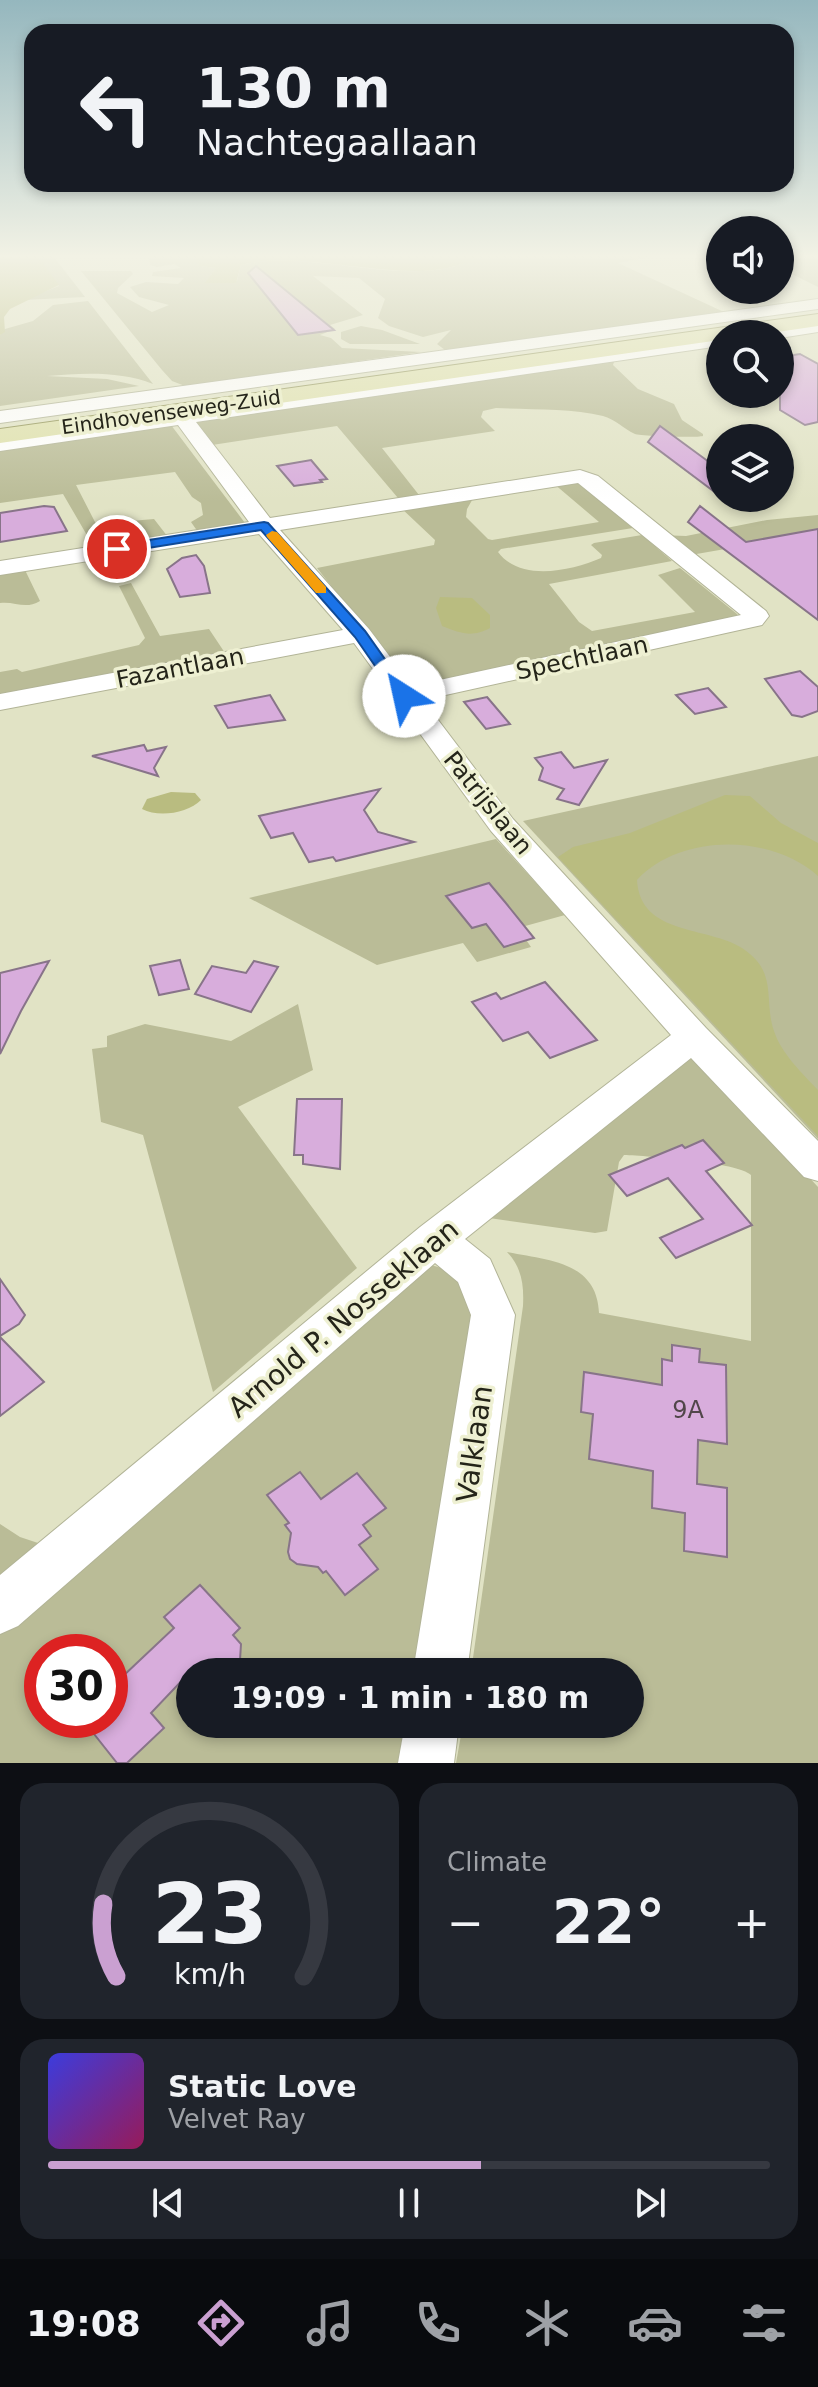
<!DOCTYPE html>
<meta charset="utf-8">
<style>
body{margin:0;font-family:"DejaVu Sans",sans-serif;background:#20242c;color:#f1f3f6;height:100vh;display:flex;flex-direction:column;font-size:30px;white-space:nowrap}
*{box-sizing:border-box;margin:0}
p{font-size:26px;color:#9ea1a6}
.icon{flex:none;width:44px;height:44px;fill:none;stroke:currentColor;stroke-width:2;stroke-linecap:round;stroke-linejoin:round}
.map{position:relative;height:1763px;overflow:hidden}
.drawer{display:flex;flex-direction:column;gap:20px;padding:20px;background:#0d0f14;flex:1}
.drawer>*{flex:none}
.top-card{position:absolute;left:24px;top:24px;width:770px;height:168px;border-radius:24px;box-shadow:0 4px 12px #0003;background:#171b24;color:#f1f3f6;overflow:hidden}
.tools{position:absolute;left:706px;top:216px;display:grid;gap:16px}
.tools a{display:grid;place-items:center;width:88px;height:88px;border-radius:50%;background:#171b24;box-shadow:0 4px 12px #0003;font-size:40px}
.speed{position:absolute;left:24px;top:1634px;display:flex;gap:16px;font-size:40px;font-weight:700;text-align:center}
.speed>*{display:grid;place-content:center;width:104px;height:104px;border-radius:50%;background:#171b24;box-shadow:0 4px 12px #0003;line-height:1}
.speed .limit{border:12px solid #d22;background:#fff;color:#111}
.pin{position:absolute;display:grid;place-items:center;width:68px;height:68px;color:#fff;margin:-34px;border:4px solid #fff;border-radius:50%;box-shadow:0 2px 8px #0007}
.me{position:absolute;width:88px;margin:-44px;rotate:325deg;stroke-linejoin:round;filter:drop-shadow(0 0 6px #0008)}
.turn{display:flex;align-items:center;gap:28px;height:168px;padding:0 40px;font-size:36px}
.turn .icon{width:104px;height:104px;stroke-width:2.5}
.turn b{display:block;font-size:56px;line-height:68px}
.big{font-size:60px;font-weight:700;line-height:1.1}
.drawer .tile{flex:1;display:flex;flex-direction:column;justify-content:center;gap:12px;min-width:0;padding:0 28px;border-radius:24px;background:#20242c}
.drawer .dial{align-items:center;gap:0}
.dial svg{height:208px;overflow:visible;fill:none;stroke:#363941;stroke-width:7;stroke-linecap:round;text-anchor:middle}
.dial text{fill:#f1f3f6;stroke:none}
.song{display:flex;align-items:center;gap:24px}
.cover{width:96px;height:96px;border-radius:12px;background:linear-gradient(135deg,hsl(240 70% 55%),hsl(330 70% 35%))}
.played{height:8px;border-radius:4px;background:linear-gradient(90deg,#caa0d1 60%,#363941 60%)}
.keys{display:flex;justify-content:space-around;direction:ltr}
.heat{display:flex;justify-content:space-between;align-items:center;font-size:44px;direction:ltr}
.drawer .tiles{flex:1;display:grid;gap:20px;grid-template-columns:1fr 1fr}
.tile:last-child{grid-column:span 2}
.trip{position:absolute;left:176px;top:1658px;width:468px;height:80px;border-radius:40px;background:#171b24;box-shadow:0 4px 12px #0003;font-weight:700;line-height:80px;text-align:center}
.dock{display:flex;height:128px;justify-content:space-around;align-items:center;background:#090b0e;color:#9ea1a6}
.dock .icon{width:56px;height:56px}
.dock .on{color:#caa0d1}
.dock b{font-size:36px;color:#f1f3f6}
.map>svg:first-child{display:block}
</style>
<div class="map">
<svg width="818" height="1763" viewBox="0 0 818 1763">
<rect width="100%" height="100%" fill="#e1e3c5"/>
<g fill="#babc97" fill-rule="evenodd">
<path d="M38,256H53L85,297L23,300L59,286Z"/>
<path d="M149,256H194L199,266L216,268L211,275L237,281L241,265C313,247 419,294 478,256H654L618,263L724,312L445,350L437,344L451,330L423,337L389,326L378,318L385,299L359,278L313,276L363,315L330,325L335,329L320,335L331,338L342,348L421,352L185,386L172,381L162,370L81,271H131L133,274L118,288L117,293L152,312L169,305L139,297L130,287L146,282L178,284L184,278L152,276L153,272L181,268L174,264L157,267L150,265Z"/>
<path d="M780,256H818V287L780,268Z"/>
<path d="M88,301L153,384C121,371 82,373 47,376L107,379L139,386L0,406V335L5,329L33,321L53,305Z"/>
<path d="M361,326L382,330L420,344H350L341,339V332Z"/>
<path d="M615,359L613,365L638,389L674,404L682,420L703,434V436C697,438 639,436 635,434C624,429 615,419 603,416C571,408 530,410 496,408L483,411L481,417L495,431L382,448L419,495L398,498L337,426L212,445L193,420Z"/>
<path d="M171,425L245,523L198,532L191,522L203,515L201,503L192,497L175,472L76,485L96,524L154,519L168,537L95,549L63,494L0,503V447Z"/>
<path d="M574,480L633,528L501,549L498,552C520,582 571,571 601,558L602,555L591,545L594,543L642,535L672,561L549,584L579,622L592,631L695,612L658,575L680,568L737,614L739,619L416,685L405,679L317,568L434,545L435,540L400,507L475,495L467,509L466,517L488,539L492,540L599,522L553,483Z"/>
<path d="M818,515V533L685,556L659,535L686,536L767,520Z"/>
<path d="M25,570L40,601C25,610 15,601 0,603V574Z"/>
<path d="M131,583L160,636L209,629L225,653L0,695V672L17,669L22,672L139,645L145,638L119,586Z"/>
<path d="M818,756V1139L523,821Z"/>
<path d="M496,839L565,915L518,928L531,947L477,962L463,943L377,965L249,898Z"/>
<path d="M298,1004L313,1070L238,1107L357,1268L213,1392L143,1135L101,1122L92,1049L107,1047V1036L145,1024L231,1041Z"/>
<path d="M686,1055L697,1057L818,1187V1763H456L463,1724H630V1672H471L523,1306C524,1285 522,1268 507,1252C547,1260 597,1261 599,1313L751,1341V1175C738,1162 647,1156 624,1155L619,1162L607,1231L595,1233L489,1218Z"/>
<path d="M430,1265C464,1271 468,1299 475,1327L427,1672H190V1724H421L415,1763H0V1621ZM42,1652H110V1720H42Z"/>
<path d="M0,1524L20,1537L44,1545L0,1580Z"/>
</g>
<g fill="#b9bc80">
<path d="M38,256L59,285L10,309L4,317L5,332L0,335V257Z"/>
<path d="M194,256H478C419,294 313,246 241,265L236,283H205L216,268L199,266Z"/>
<path d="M440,597L472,598L490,615V628C472,638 460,633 442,626L436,608Z"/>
<path d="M171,792L195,793L201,800C188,813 159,818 142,809L147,799Z"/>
<path d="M725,795L750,796L781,823L818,843V876C771,834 681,833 637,880C640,936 708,926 742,948C779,972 763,999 774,1031C781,1053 802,1073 818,1090V1136L558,857L573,847L630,833Z"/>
</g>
<g fill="#d8addc" stroke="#887489" stroke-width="2">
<path d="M256,266L334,330L298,335L248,273Z"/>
<path d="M800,354L818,364V422L805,425L780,410V357Z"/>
<path d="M660,426L709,462L720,460V496L648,442Z"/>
<path d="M311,460L327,479L320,480L322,482L294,486L277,466Z"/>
<path d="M44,506L54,507L67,531L0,542V513Z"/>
<path d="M700,506L746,542L818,529V620L688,522Z"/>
<path d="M196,555L204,566L210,593L180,597L167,569L182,558Z"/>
<path d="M800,671L818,687V711L802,717L792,715L765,679Z"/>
<path d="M708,688L726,707L695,714L676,695Z"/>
<path d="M270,695L285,720L228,728L215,706Z"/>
<path d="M487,697L510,724L486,729L464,702Z"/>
<path d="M144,745L147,751L166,747L154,768L158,776L92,756Z"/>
<path d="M561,752L574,768L607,760L579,805L557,799L564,789L539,780L543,768L535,758Z"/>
<path d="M380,789L364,810L378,832L414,842L336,861L333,857L309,862L293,833L271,838L259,816Z"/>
<path d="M489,883L505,902L534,938L504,947L486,924L472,928L446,896Z"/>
<path d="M180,960L189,989L159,995L150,966Z"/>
<path d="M49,961L21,1011L0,1054V973Z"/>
<path d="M254,961L278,967L251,1012L195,994L212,966L246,973Z"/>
<path d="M545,982L597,1040L550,1058L528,1032L503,1041L472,1002L496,993L501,999Z"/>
<path d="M297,1099H342L340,1169L303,1164V1155H294Z"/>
<path d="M703,1140L724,1163L706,1171L752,1225L676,1258L660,1238L703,1219L668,1178L627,1196L609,1175L682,1145L685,1148Z"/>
<path d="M0,1279L25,1315L19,1324L0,1336Z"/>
<path d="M0,1337L44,1382L0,1416Z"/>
<path d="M672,1345L700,1349L699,1362L726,1365L727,1444L698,1440L697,1484L727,1488V1557L684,1551L685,1513L652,1508L653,1471L589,1459L593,1414L581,1412L584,1372L662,1385V1359L672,1361Z"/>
<path d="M300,1472L321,1499L357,1473L386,1508L363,1525L371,1536L359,1545L378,1569L345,1595L326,1571L323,1573L318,1567L297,1564L290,1559L288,1552L291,1533L285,1525L289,1523L267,1495Z"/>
<path d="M200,1585L240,1628L233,1635L241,1644L240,1660L228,1672H213L204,1662L190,1672L151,1713L164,1728L127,1763H117L83,1720H110V1663L122,1677L174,1628L164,1617Z"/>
</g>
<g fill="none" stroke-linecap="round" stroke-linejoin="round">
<defs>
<g id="minor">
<path d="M818,299V309L0,423V411Z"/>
<path d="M818,322V332L780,338V334H760L769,329Z"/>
<path d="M720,336V346L196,422L270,518L580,470L598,476L766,611L769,616L762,625L423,700L513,819L706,1028L818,1141V1181L804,1177L691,1058L465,1239L490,1259L515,1315L467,1672H413L471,1315L458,1282L435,1263L18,1626L0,1634V1575L420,1227L671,1035L491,831L354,643L0,710V694L343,630L259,534L0,575V561L249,522L178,425L0,451V439ZM578,483L741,615L412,686L369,629L280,530Z"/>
<path d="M405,1724H459L454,1763H398Z"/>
</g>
<path id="major" d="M818,314V326L764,334H720V340L0,443V429Z"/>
</defs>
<use href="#minor" stroke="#b2b497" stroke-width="2"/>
<use href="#major" stroke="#909254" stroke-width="2"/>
<use href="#minor" fill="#fff" fill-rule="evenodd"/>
<use href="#major" fill="#dfe1ac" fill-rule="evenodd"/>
</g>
<linearGradient id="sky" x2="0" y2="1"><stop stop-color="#95b7be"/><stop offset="0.51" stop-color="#f2f2e5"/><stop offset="1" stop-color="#f2f2e5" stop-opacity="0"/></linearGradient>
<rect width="818" height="502" fill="url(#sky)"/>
<path fill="#1a73e8" stroke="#114b97" stroke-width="2" d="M264,522L268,523L365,631L411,696L409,699H398L355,637L261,530L117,553L111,549L117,545Z"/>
<path fill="#f59e0b" d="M272,531L277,532L326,587V593H316L267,537L266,535Z"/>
<g text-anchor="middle" stroke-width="7" stroke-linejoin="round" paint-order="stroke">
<g font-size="20" fill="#242419" stroke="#eef0d2">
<text transform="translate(171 412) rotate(-8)" y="7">Eindhovenseweg-Zuid</text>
</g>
<g font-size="24" fill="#242419" stroke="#eef0d2">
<text transform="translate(582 658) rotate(-12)" y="8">Spechtlaan</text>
<text transform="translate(180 668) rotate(-11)" y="8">Fazantlaan</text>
<text transform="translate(488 803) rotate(51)" y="8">Patrijslaan</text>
</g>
<g font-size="24" fill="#51464a">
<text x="688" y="1418">9A</text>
</g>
<g font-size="28" fill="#242419" stroke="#eef0d2">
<text transform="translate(343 1318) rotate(-40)" y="10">Arnold P. Nosseklaan</text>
<text transform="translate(474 1444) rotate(-82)" y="10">Valklaan</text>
</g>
</g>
</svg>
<div class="tools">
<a><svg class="icon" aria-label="sound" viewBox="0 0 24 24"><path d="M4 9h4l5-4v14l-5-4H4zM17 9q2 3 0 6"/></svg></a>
<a><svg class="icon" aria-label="search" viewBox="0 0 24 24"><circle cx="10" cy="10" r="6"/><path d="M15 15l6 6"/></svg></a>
<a><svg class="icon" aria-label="layers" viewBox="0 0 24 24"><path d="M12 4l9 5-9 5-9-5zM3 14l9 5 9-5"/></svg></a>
</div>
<div class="speed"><div class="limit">30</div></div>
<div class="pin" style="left:117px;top:549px;background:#d93025"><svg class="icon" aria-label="arrive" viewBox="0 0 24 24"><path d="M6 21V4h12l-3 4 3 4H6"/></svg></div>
<svg class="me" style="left:404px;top:696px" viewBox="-20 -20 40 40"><circle r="19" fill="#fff"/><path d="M0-13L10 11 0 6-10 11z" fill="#1a73e8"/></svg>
<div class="trip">19:09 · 1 min · 180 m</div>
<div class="top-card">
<div class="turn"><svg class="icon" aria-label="left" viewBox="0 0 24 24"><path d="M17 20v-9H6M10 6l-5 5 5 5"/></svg><div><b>130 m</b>Nachtegaallaan</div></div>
</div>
</div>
<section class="drawer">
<div class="tiles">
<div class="tile dial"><svg viewBox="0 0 100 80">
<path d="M14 69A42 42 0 1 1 86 69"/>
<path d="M14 69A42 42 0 0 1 9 41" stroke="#caa0d1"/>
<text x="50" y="56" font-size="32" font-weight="700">23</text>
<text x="50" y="72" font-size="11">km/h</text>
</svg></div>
<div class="tile"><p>Climate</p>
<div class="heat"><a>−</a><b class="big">22°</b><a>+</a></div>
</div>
<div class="tile">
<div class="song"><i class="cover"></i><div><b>Static Love</b><p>Velvet Ray</p></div></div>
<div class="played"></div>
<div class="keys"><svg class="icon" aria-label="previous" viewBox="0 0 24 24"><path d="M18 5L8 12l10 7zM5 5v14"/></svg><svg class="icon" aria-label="pause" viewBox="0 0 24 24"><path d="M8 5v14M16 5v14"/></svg><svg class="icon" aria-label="next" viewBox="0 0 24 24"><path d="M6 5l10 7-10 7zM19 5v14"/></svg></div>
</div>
</div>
</section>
<nav class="dock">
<b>19:08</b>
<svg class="icon on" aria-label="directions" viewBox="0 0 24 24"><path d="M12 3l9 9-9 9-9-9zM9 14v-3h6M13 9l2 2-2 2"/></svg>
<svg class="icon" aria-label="music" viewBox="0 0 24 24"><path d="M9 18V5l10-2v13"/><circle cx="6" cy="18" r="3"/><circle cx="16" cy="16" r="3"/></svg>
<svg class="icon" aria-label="phone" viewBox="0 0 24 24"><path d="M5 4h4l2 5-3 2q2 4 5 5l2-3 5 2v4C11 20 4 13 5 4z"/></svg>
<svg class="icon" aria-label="climate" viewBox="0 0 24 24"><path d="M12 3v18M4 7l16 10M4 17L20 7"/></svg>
<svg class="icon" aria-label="car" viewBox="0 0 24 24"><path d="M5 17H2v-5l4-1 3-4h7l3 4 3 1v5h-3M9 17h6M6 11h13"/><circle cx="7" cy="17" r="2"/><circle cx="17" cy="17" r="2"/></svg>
<svg class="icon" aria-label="filters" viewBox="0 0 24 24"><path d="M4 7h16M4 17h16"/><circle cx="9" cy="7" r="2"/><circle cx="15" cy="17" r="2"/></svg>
</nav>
